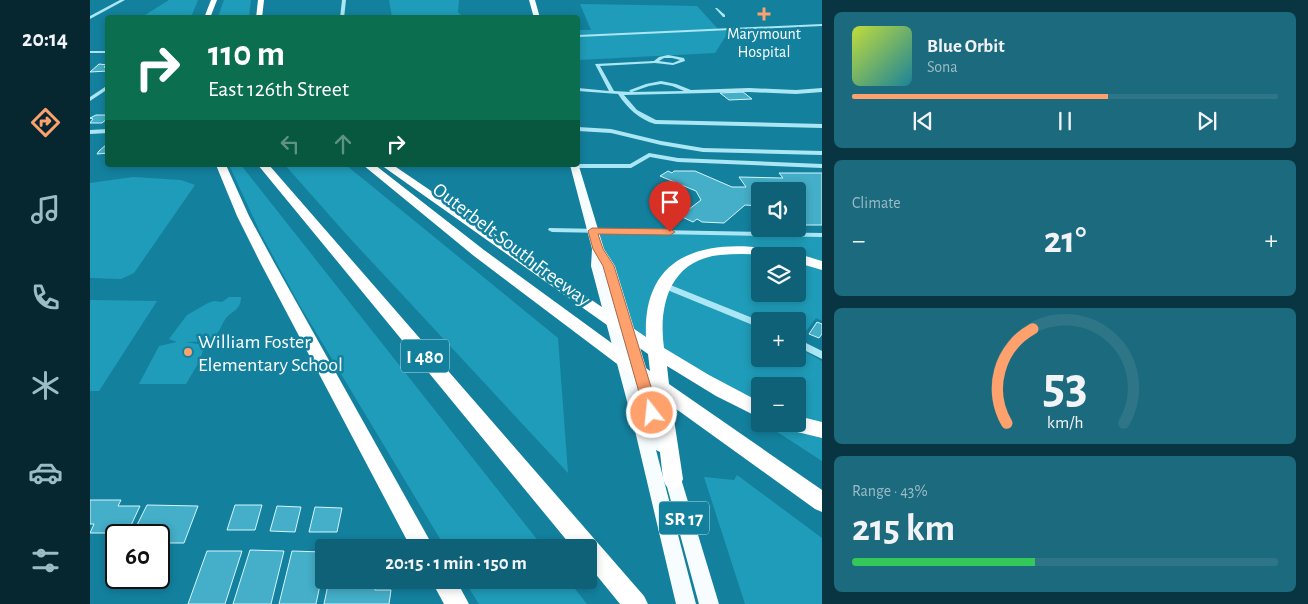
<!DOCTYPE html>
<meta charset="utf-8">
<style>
body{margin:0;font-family:"Alegreya Sans",sans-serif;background:#1c6a7e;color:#f1f3f6;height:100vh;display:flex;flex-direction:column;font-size:19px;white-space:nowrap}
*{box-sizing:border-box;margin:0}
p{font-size:16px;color:#9bbcc5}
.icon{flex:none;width:28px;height:28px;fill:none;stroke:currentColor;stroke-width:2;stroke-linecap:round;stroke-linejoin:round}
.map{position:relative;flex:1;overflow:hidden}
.details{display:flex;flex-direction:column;gap:12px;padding:12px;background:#083541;width:486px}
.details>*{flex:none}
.top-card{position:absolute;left:15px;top:15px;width:475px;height:152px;border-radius:5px;box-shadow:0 2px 8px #0003;background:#0b6e4f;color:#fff;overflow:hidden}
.controls{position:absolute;left:661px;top:182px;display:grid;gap:10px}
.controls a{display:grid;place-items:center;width:55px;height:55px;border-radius:5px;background:#0e6176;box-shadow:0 2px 8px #0003;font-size:25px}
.speed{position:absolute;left:15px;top:524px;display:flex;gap:10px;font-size:25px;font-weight:700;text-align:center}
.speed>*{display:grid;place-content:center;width:65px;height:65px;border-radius:50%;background:#0e6176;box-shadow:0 2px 8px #0003;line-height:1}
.speed .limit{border:2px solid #111;border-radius:8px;background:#fff;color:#111}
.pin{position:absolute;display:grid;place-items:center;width:42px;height:42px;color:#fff;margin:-51px -21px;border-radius:50% 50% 50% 0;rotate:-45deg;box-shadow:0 0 5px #0007}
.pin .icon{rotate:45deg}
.me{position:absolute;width:55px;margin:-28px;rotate:344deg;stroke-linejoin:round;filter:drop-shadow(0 0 4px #0008)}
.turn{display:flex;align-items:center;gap:18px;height:105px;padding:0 20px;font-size:22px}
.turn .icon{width:65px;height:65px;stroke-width:2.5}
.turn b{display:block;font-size:35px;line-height:42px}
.lanes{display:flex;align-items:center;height:48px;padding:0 20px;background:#0003;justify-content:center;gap:25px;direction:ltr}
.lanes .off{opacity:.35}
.big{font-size:38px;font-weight:700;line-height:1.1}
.details .card{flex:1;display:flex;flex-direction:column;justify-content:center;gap:8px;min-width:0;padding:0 18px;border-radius:8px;background:#1c6a7e}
.details .dial{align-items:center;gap:0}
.dial svg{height:130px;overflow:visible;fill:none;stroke:#2e7588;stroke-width:7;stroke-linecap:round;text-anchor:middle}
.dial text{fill:#f1f3f6;stroke:none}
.song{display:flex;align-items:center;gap:15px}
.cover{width:60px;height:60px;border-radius:8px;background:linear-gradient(135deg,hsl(70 70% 55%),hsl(190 70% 35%))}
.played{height:5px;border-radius:2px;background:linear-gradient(90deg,#ffa16d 60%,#2e7588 60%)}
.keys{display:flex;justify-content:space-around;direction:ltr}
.heat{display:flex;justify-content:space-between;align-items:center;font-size:28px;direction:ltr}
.charge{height:8px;border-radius:4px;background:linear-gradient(90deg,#34c759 43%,#2e7588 0)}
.trip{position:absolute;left:225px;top:539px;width:282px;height:50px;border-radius:5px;background:#0e6176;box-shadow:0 2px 8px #0003;font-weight:700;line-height:50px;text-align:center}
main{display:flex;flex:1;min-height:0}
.menu{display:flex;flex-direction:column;width:90px;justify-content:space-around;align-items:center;background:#06272f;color:#9bbcc5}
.menu .icon{width:35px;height:35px}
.menu .current{color:#ffa16d}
.menu b{font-size:22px;color:#f1f3f6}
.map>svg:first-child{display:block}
</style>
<main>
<nav class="menu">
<b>20:14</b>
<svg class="icon current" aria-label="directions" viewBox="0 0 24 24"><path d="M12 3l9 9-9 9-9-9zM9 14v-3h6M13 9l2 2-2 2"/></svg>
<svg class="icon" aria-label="music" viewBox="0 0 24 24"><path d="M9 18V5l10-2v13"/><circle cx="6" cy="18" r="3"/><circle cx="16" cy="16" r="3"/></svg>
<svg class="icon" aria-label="phone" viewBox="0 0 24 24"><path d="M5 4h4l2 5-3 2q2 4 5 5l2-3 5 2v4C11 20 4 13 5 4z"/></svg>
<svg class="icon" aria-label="climate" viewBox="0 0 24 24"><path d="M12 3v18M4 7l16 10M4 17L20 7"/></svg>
<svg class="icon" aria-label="car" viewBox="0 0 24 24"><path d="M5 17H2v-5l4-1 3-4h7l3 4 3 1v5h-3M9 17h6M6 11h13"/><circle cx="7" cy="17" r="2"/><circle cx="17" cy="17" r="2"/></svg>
<svg class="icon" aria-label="filters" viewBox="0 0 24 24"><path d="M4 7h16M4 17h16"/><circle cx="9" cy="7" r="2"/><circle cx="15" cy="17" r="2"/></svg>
</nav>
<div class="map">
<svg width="732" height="604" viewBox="0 0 732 604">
<rect width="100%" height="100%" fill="#13819e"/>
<g fill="#1f9cb9" fill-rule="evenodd">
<path d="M79,0H108L101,17H52Z"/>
<path d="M134,0H161L159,17H128Z"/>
<path d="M299,0H369L368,12L373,17H302Z"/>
<path d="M490,4L607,6L628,29L641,28L625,53L488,60V30H501Z"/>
<path d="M139,165H151L453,547H355L209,304L170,232Z"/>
<path d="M195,165H256L468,338L478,473L256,234Z"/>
<path d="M43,177L91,180L105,185L44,273L31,279L0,278V183Z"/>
<path d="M503,231L732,235V321L726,318L708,342V321H670V359H708V348L732,361V461L675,424H708V386H670V420L519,320ZM670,256H708V294H670Z"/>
<path d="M139,297H151C151,310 142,311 136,318C133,322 131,328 128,332C120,342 106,342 95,342L115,345L109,362L96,384H49L69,346L87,342L79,339L97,315L118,303L124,301L132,302Z"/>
<path d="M0,300L67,301L9,391H0Z"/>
<path d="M647,475L732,538V604H655L614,477L644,480Z"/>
<path d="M374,580H478L497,604H389Z"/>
</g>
<g fill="#45aec8" stroke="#d3f5fd">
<path d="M9,64L18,65L14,67H18V71L0,72Z"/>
<path d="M653,92L662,99L639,100L630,93Z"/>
<path d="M6,115H16L18,118L12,123H0L3,119L0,118Z"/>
<path d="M17,144L18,153L7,154L9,151Z"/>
<path d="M578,171L582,173L584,171H605L642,187H656L649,177L693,178L689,173H732V225H715L708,215V191H670V206L655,205L634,223L612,222L607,219L603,222L590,216L611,200L606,191L570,176Z"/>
<path d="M727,322L732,324V334L729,338L719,334Z"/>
<path d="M0,500H31L28,506H50L37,534L26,535V540H22L25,533H0L4,524H0Z"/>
<path d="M57,505L108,506L94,543H69V535H42Z"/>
<path d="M145,505H172L165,530H137Z"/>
<path d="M187,506L211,507L205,532L180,531Z"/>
<path d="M225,507L252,508L247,532H219Z"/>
<path d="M160,550L194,551L181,604H143Z"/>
<path d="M117,551H152L135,604H98Z"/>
<path d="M202,551L234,552V566L226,604H189Z"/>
<path d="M239,580H286L285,590H301L299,604H234Z"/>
</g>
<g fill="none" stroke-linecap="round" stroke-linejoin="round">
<path stroke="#abe6f4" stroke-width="1" stroke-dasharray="1 2" stroke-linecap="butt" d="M311,16L319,18"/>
<g fill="#abe6f4" fill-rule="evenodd">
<path d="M30,0H35L0,19V16Z"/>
<path d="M252,0H256L254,18H250Z"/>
<path d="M625,8H627L635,15V17H633Z"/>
<path d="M732,24V26L488,37V35Z"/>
<rect x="0" y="51" width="18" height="2"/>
<path d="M578,55L594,58L595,61L583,65L565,63L510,66L524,91L541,92L539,91L540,90L556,84L571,81L586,84L601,90L659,88L706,90L732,88V92L706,94L659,92L534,95L547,110L566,120L732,124V128L565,124C549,119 538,109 528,94L488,91V88L519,91L505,64L564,61L569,57ZM574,58H582L590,60L583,63L569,61ZM571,84L582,86L594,91L542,92L559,86Z"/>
<path d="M18,85V89L0,101V97Z"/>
<path d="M488,127L521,129L571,141L613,148L732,151V155L613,152L571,145L521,133L488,131Z"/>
<path d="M18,129V133L0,134V130Z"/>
<path d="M559,153L588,158L732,164V168L588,162L560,157L541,168H485L482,166L488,164H540Z"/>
<path d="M459,228L732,233V237L462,232L458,230Z"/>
<path d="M573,282L670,321V328L570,287L569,285L570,283Z"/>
<path d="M708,339L732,351V359L708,347Z"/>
</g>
<g fill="#f7fdff" fill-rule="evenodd">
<path d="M439,0H445L450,18H444Z"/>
<path d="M488,163L514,249L525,266L580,446L578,451L572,453L566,450L606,604H586L546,435L501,266L502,249L480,165H488Z"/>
<path d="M581,464L587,467L589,472L629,604H609L573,472L575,467Z"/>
</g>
<g fill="#fff" fill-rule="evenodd">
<path d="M121,0H127L120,18H114Z"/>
<path d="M168,0H174L172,18H166Z"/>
<path d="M126,165H136L159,216L185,264L344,548H321L171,264L147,216Z"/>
<path d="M168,165H179L554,596L558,604H530L499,566V548H483Z"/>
<path d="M273,165H285L394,250L560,371L558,354L291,165H303L556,337C551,228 660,238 732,261V270L708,263V256C682,256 656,252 630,255C580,260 568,305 574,348L619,375L670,402V418L626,396L577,366L579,384L732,490V512L725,509L582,406L593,479L590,486L583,489L576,486L573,479L563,391L384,256Z"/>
<path d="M708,416L732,422V438L699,430L697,424H708Z"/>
<path d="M341,580H366L379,604H354Z"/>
</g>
</g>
<path fill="#ffa16d" stroke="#a66947" d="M502,228L580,229L585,232L580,235L508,234L513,249L524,266L569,413L567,417L562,419L557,417L555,413L513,266L503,249L498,231Z"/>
<g fill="#ffa16d" stroke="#13819e" stroke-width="2">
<path d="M671.5 6.5h5v5h5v5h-5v5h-5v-5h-5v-5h5z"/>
<circle cx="98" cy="352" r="5"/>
</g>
<g text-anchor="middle" stroke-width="5" stroke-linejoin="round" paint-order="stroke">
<g font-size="16" fill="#fff" stroke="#13819e">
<text x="674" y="39">Marymount<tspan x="674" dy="18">Hospital</tspan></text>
</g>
<g fill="#13819e" stroke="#b8d9e2" stroke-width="1">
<rect x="311" y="339.5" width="48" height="33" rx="4"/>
<rect x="569" y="501.5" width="50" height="33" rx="4"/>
</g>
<g font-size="19" font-weight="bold" fill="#fff">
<text x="335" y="363">I 480</text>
<text x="594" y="525">SR 17</text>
</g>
<g font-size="20" fill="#fff" stroke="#13819e">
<text transform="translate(422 244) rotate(37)" y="7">Outerbelt South Freeway</text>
</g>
<g font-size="20" fill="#fff" stroke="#13819e" text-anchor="start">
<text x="108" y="348">William Foster<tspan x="108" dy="23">Elementary School</tspan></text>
</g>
</g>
</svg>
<div class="controls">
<a><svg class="icon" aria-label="sound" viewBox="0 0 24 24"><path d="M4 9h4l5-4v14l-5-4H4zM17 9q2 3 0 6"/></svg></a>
<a><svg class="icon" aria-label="layers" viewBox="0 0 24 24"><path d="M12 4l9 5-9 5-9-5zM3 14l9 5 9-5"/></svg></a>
<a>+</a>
<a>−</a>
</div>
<div class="speed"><div class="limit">60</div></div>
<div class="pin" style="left:580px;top:232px;background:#d93025"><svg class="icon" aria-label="arrive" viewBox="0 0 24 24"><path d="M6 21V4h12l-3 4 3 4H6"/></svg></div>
<svg class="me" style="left:562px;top:413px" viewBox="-20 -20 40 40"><circle r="17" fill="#ffa16d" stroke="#fff" stroke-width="3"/><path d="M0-11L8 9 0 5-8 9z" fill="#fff"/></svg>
<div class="trip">20:15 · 1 min · 150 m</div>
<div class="top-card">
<div class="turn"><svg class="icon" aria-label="right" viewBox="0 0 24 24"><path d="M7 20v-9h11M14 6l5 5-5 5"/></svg><div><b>110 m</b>East 126th Street</div></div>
<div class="lanes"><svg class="icon off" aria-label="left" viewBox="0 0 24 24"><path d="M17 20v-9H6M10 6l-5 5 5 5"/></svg><svg class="icon off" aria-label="ahead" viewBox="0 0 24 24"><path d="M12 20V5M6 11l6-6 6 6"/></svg><svg class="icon" aria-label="right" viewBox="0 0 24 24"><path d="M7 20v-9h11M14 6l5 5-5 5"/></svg></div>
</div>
</div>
<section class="details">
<div class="card">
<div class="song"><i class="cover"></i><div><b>Blue Orbit</b><p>Sona</p></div></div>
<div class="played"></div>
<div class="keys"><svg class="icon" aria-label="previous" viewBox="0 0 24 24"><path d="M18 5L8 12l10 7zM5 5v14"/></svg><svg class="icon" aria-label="pause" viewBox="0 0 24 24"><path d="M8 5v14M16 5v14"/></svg><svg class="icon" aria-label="next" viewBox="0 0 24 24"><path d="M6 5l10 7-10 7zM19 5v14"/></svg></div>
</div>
<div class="card"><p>Climate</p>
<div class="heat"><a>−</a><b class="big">21°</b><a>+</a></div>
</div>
<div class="card dial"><svg viewBox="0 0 100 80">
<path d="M14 69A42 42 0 1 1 86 69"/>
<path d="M14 69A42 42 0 0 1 30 11" stroke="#ffa16d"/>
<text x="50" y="56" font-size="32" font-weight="700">53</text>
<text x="50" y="72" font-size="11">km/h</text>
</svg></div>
<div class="card"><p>Range · 43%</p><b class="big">215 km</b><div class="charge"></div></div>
</section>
</main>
